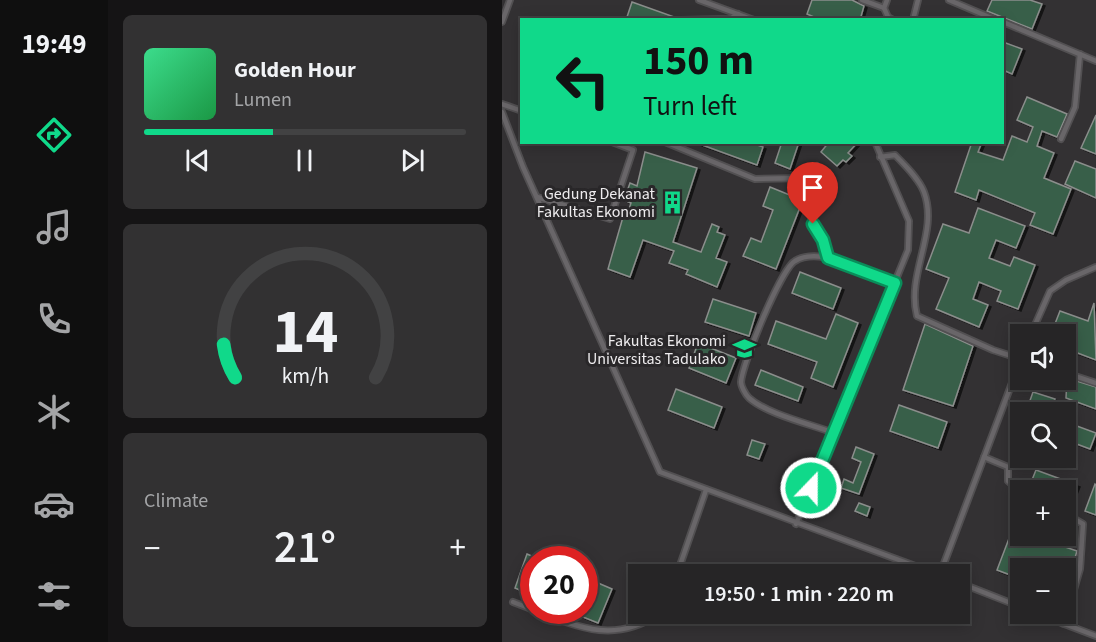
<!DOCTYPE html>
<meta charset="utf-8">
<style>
body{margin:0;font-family:"Source Sans 3",sans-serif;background:#323132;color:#f1f3f6;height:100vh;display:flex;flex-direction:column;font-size:22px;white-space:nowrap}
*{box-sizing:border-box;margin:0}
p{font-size:20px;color:#a4a5a7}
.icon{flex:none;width:33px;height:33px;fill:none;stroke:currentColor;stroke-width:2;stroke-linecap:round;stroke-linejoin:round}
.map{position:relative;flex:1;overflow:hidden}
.sheet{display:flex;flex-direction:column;gap:15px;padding:15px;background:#151415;width:394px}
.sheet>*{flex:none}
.banner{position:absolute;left:18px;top:18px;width:484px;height:126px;border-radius:0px;box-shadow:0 3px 15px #0003,0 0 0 2px #424243;background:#10d98a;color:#111;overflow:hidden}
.tools{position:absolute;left:508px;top:324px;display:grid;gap:12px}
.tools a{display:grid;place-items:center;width:66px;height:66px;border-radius:0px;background:#262526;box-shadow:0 3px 15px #0003,0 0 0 2px #424243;font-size:30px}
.speed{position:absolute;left:18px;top:546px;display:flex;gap:12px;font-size:30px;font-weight:700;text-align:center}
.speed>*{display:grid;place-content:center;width:78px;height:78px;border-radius:50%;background:#262526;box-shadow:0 3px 15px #0003,0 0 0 2px #424243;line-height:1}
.speed .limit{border:9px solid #d22;background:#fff;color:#111}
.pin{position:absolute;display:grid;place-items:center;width:51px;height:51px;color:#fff;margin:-62px -26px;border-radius:50% 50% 50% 0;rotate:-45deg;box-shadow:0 0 6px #0007}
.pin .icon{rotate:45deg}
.me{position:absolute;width:66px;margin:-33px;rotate:22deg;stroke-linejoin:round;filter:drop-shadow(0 0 4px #0008)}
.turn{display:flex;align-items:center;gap:21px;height:126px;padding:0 24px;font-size:27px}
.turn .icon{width:78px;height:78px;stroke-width:2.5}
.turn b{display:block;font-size:42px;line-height:51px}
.big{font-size:45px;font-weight:600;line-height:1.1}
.sheet .tile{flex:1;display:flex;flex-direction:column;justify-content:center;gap:9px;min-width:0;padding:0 21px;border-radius:9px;background:#323132}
.sheet .dial{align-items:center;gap:0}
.dial svg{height:156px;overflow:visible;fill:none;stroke:#424243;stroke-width:7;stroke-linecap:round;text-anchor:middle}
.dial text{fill:#f1f3f6;stroke:none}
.song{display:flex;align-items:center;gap:18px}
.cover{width:72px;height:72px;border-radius:9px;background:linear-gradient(135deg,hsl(150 70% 55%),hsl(140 70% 35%))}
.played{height:6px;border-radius:3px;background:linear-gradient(90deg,#10d98a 40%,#424243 40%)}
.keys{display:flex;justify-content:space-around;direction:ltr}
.heat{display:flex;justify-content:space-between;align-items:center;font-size:33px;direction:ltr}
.trip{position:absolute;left:126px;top:564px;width:342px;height:60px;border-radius:0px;background:#262526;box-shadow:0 3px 15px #0003,0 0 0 2px #424243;font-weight:600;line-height:60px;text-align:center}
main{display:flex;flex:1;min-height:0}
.menu{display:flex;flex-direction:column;width:108px;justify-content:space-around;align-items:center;background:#0f0f0f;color:#a4a5a7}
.menu .icon{width:42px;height:42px}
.menu .current{color:#10d98a}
.menu b{font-size:27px;color:#f1f3f6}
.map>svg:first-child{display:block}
</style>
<main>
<nav class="menu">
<b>19:49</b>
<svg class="icon current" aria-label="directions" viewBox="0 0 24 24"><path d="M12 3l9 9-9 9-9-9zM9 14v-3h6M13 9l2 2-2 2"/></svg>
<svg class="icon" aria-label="music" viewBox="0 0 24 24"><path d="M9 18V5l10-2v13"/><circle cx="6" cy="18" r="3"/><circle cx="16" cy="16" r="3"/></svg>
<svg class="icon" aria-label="phone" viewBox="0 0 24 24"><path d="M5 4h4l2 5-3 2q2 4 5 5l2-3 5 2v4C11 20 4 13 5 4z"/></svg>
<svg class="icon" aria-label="climate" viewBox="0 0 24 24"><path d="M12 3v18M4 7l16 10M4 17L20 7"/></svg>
<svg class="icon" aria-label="car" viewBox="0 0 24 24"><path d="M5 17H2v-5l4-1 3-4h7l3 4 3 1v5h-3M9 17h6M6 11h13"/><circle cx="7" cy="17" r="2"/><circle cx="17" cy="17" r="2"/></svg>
<svg class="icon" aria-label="filters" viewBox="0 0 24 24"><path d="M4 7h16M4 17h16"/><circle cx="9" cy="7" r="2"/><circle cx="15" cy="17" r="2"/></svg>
</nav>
<section class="sheet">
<div class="tile">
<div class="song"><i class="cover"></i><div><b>Golden Hour</b><p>Lumen</p></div></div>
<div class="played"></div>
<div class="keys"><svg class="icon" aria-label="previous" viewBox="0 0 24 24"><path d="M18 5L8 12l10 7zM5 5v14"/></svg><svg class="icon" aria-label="pause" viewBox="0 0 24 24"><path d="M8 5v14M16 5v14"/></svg><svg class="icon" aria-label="next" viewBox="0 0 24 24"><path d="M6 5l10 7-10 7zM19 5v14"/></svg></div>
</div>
<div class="tile dial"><svg viewBox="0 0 100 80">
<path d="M14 69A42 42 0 1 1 86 69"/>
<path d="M14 69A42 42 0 0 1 8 52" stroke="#10d98a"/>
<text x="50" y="56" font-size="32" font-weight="700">14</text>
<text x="50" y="72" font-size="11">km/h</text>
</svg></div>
<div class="tile"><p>Climate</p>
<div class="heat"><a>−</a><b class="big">21°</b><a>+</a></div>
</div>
</section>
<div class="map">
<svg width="594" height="642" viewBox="0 0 594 642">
<defs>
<filter id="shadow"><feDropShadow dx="3" dy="2" stdDeviation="0" flood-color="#0009"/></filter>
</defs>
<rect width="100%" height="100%" fill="#333133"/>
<g fill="#385e48" stroke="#8b8e8c" stroke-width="1.5" filter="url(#shadow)">
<path d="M310,0H350L362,6L358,20H319L305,14Z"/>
<path d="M490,0H528L540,4L530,29L485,11Z"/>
<path d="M130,2L175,18V20H124Z"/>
<path d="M501,42L520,49L510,74L501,70Z"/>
<path d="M525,97L565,114L555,137L540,131L535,146L552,153L542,178L569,189L551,234L528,225L533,213L477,190L474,200L453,192L470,142H480L476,152L501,160L510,136L525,142L531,127L515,120Z"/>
<path d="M594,115V154L579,148Z"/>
<path d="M192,142H247L261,147L255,165Z"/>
<path d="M280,142H297L288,169L273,163Z"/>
<path d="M327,142H356L346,153L350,156L344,162L341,160L335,166L319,152Z"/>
<path d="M143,152L195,168L171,242L199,252L210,224L217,227L215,232L223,235L214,258L225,262L215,287L184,274L186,270L167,263L172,251L141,240L128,277L106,269L121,217L124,218L129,203L122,200L128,183L135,186Z"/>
<path d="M573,161L594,169V198L563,184Z"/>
<path d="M268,187L300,200V202L274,269L241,256L249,238L259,242L271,210L261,206Z"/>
<path d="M476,208L523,226L514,248L494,240L487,258L508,266L512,257L533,265L516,309L495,301L499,291L477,282L471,299L486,305L477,327L434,309L447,278L424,269L441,224L467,233Z"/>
<path d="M298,272L339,288L331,309L290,293Z"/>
<path d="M211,299L254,313L247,336L203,322Z"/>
<path d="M592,303L594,360L573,352L567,369H564V334H549L558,311L586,321Z"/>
<path d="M334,314L356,323L331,387L309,378L315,362L266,344L274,321L324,339Z"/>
<path d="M423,324L471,346L451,406L401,390Z"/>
<path d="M196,343L234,358L224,383L187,368Z"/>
<path d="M259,370L301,387L296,401L253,385Z"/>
<path d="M565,378L594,387V409L564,398Z"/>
<path d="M174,389L220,407L212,428L166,410Z"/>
<path d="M531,392L553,399L548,412H524Z"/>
<path d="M397,405L445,422L436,448L388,431Z"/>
<path d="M564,422L594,433L588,449L564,440Z"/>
<path d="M518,428H519V460L508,456Z"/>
<path d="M250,440L263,444L257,459L245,455Z"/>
<path d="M354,447L372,454L357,494L339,488L342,479L351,483L359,462L350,458Z"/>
<path d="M534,470L575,485L565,510L564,490H526Z"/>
<path d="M593,484L594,485V515L583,511Z"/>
<path d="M357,503L368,507L365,516L353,511Z"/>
<path d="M511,528L519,531V536H531L575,551L570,568H519V579L495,570Z"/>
<path d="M25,554L32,557V596L13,588Z"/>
<path d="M82,577L110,589L96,623L66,611L82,610Z"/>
</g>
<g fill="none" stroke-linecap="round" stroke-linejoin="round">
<defs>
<g id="service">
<path d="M197,0L252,20"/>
<path d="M360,0L382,8"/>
<path d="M385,0L382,8L386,17L391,20"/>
<path d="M447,0L494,20"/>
<path d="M179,20L228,19L236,14"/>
<path d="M411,20L416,0"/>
<path d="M0,22L8,0"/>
<path d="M501,22L594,61"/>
<path d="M0,104L20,111"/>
<path d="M0,112L21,167L158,472L435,574"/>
<path d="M559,139L573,107L578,54"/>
<path d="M163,142L253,179L305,178"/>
<path d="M378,157L393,155C403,165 417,179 422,192C437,232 404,274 415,316L491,350L519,359"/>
<path d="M315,166C288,199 317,224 326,258"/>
<path d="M35,197L108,219L131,150L110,142"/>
<path d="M529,334L548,291L564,280L594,267"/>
<path d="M564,373L594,383"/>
<path d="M332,433C308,424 265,414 247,398C243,394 239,386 239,382C240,364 279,269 293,261C319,245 368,274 393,283"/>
<path d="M482,457L506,467V481L519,492"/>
<path d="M294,524L406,250L407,221L373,142"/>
<path d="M175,574L204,490"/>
<path d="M438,574L519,359"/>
<path d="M458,583L519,607"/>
<path d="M11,602L32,610"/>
<path d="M33,610C81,630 115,642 157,614"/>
<path d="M536,614L594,636"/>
<path d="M562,624L578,569L581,524L564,514"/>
</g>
</defs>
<use href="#service" stroke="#525052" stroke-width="8"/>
<use href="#service" stroke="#696669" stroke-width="4.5"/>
</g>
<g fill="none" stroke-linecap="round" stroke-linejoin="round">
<defs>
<path id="route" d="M309,488L393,283L326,258L321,240L311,224"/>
</defs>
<use href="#route" stroke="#0a8d5a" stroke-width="15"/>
<use href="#route" stroke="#10d98a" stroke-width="10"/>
</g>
<defs>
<symbol id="building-bare" viewBox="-9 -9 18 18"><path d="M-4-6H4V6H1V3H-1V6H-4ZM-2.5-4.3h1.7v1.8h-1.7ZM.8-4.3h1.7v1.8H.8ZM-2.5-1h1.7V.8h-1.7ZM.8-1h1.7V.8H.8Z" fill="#10d98a" stroke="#292729" stroke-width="2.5" paint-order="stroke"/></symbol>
<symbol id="university-bare" viewBox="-9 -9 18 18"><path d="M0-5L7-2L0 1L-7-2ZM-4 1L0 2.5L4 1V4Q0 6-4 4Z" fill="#10d98a" stroke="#292729" stroke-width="2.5" paint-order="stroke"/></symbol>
</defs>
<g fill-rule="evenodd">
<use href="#building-bare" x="154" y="186" width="33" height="33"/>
<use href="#university-bare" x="226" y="332" width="33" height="33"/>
</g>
<g text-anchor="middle" stroke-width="6" stroke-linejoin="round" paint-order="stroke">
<g font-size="16" fill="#eeecee" stroke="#292729" text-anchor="end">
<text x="153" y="199">Gedung Dekanat<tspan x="153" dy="18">Fakultas Ekonomi</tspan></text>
<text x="224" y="346">Fakultas Ekonomi<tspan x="224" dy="18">Universitas Tadulako</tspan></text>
</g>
</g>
</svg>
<div class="tools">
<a><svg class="icon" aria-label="sound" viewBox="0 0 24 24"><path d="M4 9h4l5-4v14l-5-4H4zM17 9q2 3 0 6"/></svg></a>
<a><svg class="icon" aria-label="search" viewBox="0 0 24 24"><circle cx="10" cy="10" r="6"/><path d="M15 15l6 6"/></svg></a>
<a>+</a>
<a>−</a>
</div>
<div class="speed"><div class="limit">20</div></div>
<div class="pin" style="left:311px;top:224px;background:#d93025"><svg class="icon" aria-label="arrive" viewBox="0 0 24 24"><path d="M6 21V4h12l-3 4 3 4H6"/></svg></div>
<svg class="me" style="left:309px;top:488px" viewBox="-20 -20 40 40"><circle r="17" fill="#10d98a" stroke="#fff" stroke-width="3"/><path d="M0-11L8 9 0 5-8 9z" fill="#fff"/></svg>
<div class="trip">19:50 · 1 min · 220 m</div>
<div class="banner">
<div class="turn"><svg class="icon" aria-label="left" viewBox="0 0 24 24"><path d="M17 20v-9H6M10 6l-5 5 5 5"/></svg><div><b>150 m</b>Turn left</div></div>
</div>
</div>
</main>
